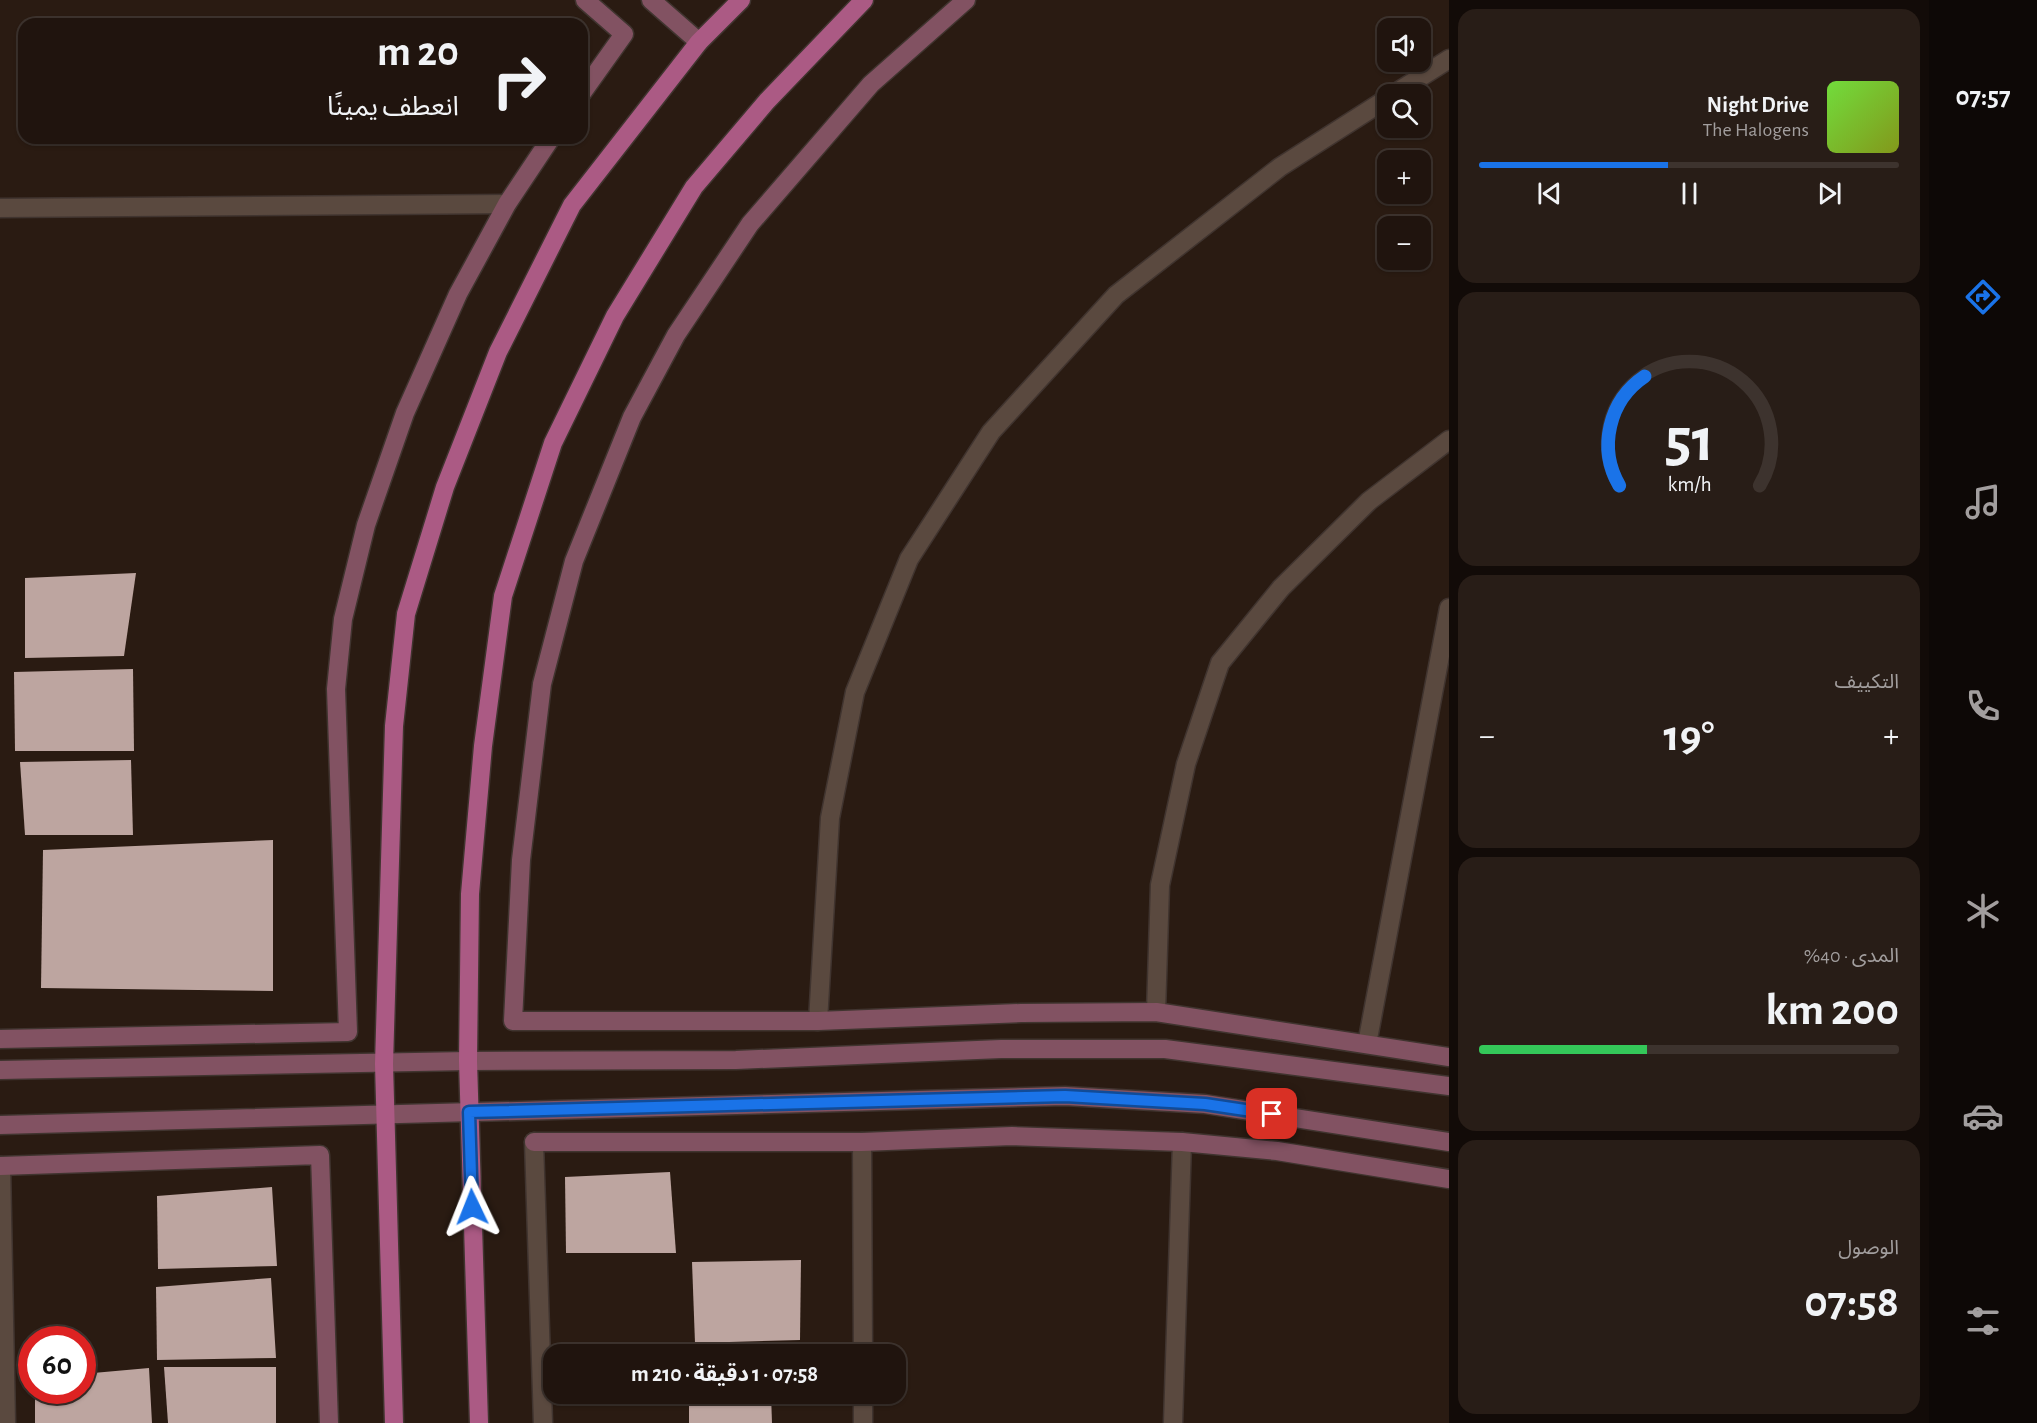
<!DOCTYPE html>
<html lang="ar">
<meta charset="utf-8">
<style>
body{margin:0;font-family:"Alegreya Sans","Noto Sans Arabic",sans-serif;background:#281d17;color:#f1f3f6;direction:rtl;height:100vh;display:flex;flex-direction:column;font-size:22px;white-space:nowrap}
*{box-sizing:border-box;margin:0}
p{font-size:20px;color:#a29e9e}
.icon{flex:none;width:33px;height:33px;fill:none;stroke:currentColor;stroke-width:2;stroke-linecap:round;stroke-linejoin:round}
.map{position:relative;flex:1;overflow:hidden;direction:ltr}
.side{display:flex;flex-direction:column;gap:9px;padding:9px;background:#120b08;width:480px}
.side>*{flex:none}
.banner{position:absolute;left:18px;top:18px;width:570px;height:126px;border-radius:18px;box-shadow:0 2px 4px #0004,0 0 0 2px #3d332e;direction:rtl;background:#20140e;color:#f1f3f6;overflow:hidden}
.fabs{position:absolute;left:1377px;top:18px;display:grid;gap:12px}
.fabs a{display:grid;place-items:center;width:54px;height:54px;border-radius:12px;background:#20140e;box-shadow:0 2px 4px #0004,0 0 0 2px #3d332e;font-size:30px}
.speed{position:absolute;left:18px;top:1326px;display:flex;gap:12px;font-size:30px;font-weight:700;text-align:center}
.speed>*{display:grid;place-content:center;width:78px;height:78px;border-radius:50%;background:#20140e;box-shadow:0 2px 4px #0004,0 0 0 2px #3d332e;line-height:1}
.speed .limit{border:9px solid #d22;background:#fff;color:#111}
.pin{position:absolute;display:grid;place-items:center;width:51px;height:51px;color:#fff;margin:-26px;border-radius:12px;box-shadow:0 3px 9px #0006}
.me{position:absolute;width:66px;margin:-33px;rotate:358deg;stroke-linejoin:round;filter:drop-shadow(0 0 4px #0008)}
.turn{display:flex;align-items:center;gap:21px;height:126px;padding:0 30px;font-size:27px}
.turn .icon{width:78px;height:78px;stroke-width:2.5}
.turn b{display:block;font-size:42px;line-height:51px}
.big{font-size:45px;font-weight:700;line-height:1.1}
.side .tile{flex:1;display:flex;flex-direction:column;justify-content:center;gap:9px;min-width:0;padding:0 21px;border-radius:18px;background:#281d17}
.side .dial{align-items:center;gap:0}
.dial svg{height:156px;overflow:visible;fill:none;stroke:#3d332e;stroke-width:7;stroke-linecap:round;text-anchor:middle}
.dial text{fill:#f1f3f6;stroke:none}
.song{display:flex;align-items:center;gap:18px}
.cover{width:72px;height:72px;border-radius:9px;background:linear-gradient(135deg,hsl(100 70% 55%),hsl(70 70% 35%))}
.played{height:6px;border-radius:3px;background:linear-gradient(90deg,#1a73e8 45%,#3d332e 45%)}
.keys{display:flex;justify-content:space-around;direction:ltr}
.heat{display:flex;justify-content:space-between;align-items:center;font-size:33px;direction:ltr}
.charge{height:9px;border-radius:4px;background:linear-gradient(90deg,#34c759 40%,#3d332e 0)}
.trip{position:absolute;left:543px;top:1344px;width:363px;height:60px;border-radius:18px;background:#20140e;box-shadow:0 2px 4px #0004,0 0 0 2px #3d332e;font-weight:700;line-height:60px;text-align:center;direction:rtl}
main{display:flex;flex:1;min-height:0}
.dock{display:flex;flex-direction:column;width:108px;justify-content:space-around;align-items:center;background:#0d0806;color:#a29e9e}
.dock .icon{width:42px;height:42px}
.dock .selected{color:#1a73e8}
.dock b{font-size:27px;color:#f1f3f6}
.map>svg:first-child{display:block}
</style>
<main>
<nav class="dock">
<b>07:57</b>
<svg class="icon selected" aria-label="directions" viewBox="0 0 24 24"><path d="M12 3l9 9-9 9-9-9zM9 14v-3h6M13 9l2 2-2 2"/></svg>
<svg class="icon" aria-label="music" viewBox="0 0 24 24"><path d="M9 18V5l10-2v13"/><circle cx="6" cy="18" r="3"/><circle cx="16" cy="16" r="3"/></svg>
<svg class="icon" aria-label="phone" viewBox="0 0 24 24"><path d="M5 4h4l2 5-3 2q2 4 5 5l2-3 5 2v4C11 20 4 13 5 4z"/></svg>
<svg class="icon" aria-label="climate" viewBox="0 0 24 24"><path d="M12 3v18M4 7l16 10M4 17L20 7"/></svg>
<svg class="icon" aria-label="car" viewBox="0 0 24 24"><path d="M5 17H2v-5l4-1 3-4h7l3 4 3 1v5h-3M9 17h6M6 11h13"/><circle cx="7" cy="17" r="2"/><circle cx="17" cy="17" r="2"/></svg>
<svg class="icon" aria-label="filters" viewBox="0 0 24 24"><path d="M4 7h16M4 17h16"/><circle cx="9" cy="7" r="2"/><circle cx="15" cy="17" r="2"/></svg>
</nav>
<section class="side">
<div class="tile">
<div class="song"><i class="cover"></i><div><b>Night Drive</b><p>The Halogens</p></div></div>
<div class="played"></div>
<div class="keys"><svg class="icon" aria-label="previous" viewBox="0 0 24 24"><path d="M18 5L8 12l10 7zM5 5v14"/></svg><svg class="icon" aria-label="pause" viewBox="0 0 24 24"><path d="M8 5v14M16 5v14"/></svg><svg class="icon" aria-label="next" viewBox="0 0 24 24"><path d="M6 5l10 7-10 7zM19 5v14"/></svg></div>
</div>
<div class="tile dial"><svg viewBox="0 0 100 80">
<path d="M14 69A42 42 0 1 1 86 69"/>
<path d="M14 69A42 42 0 0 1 27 13" stroke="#1a73e8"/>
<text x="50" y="56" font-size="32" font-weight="700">51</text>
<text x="50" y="72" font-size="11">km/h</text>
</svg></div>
<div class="tile"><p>التكييف</p>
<div class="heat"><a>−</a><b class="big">19°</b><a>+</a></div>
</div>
<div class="tile"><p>المدى · 40%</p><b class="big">200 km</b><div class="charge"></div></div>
<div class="tile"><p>الوصول</p><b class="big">07:58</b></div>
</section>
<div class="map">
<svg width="1449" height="1423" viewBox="0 0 1449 1423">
<rect width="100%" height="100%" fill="#2a1b12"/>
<g fill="#bda5a0">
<path d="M136,573L124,656L25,658V578Z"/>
<path d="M133,669L134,751H15L14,672Z"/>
<path d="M131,760L133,835H25L20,762Z"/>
<path d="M273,840V991L41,988L43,850Z"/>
<path d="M670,1172L676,1253H566L565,1177Z"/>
<path d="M272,1187L277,1266L158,1269L157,1196Z"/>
<path d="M801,1260L800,1340L695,1343L692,1262Z"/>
<path d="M271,1278L276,1358L157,1360L156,1287Z"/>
<path d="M164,1367H276V1423H168Z"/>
<path d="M149,1368L152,1423H35V1390H82V1374Z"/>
<path d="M689,1394H771L772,1423H689Z"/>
</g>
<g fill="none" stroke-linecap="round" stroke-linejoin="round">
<defs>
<g id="minor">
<path d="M1394,94L1449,59"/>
<path d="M0,208L507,204"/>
<path d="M1156,1012L1160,885L1186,764L1220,663L1281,588L1369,501L1449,440"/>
<path d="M818,1021L830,818L855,692L909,559L991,432L1116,295L1280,167L1388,98"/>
<path d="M1367,1044L1449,608"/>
<path d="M862,1142L863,1354"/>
<path d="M1,1166L6,1423"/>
<path d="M863,1394V1423"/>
<path d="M1173,1423L1182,1142"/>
</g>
<path id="tertiary" d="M534,1142L543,1423"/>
<g id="secondary">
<path d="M651,0L699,42"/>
<path d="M966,0L871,84L750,224L676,335L632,417L574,561L542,684L521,860L513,1021H818L1021,1013L1156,1012L1449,1057"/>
<path d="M582,93L624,34L585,0"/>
<path d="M0,1039L348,1032L336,689L343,619L366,525L405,413L458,294L507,204L551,138"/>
<path d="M0,1070L468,1061L736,1060L1001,1049H1165L1449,1086"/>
<path d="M0,1125L1065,1096L1205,1104L1449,1142"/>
<path d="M534,1142H862L1012,1136L1182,1142L1277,1151L1449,1179"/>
<path d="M0,1166L320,1155L329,1423"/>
</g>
<g id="primary">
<path d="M394,1423L384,1064L394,726L406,614L445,487L498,352L572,205L699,42L741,0"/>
<path d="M479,1423L468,1061L470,894L483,746L503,596L553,443L615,316L694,187L767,101L864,0"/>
</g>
</defs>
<use href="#minor" stroke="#40342f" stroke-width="21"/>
<use href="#tertiary" stroke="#40342f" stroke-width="21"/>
<use href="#secondary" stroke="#40342f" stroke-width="21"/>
<use href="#primary" stroke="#40342f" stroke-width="21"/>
<use href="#minor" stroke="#5a493f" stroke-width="18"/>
<use href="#tertiary" stroke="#5a493f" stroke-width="18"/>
<use href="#secondary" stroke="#825262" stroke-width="18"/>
<use href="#primary" stroke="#ab5a84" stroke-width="18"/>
</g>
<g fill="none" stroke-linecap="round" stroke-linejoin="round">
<defs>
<path id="route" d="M472,1207L469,1112L1065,1096L1205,1104L1272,1114"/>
</defs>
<use href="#route" stroke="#114b97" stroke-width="15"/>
<use href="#route" stroke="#1a73e8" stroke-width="10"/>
</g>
</svg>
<div class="fabs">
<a><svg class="icon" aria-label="sound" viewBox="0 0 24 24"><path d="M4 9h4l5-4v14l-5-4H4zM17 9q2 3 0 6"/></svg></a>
<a><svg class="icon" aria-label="search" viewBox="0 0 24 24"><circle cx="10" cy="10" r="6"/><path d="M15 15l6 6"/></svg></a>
<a>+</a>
<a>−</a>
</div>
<div class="speed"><div class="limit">60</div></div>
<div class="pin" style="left:1272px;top:1114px;background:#d93025"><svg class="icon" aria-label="arrive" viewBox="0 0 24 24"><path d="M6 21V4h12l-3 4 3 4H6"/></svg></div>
<svg class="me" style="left:472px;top:1207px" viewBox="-20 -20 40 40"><path d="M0-17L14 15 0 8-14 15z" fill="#1a73e8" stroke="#fff" stroke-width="4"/></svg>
<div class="trip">07:58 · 1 دقيقة · 210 m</div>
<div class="banner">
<div class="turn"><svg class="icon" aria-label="right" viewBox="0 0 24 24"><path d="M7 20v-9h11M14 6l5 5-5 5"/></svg><div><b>20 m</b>انعطف يمينًا</div></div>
</div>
</div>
</main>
